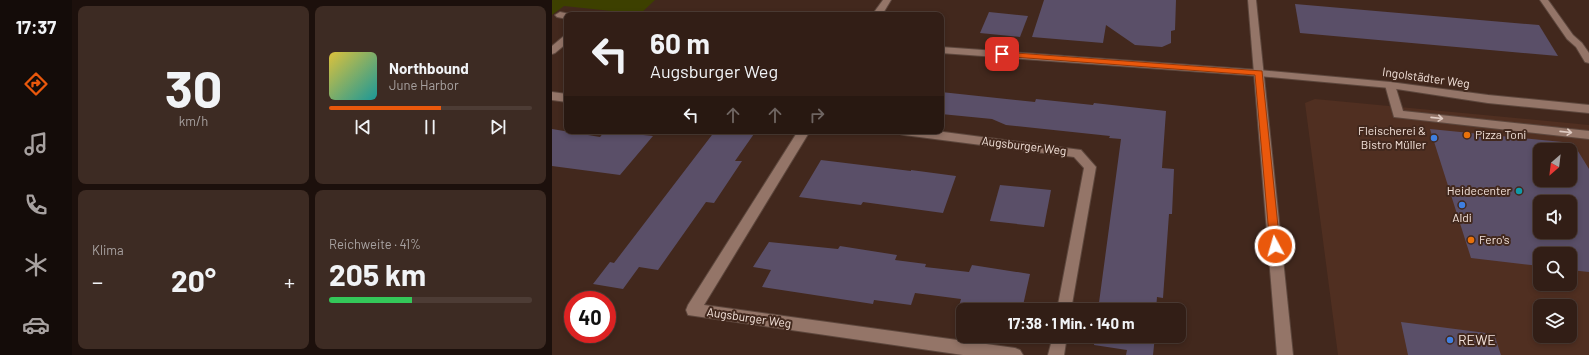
<!DOCTYPE html>
<html lang="de">
<meta charset="utf-8">
<style>
body{margin:0;font-family:Barlow,sans-serif;background:#3d2b23;color:#f1f3f6;height:100vh;display:flex;flex-direction:column;font-size:15px;white-space:nowrap}
*{box-sizing:border-box;margin:0}
p{font-size:13px;color:#a8a2a1}
.icon{flex:none;width:22px;height:22px;fill:none;stroke:currentColor;stroke-width:2;stroke-linecap:round;stroke-linejoin:round}
.map{position:relative;flex:1;overflow:hidden}
.side{display:flex;flex-direction:column;gap:6px;padding:6px;background:#1c100c;width:480px}
.side>*{flex:none}
.guide{position:absolute;left:12px;top:12px;width:380px;height:122px;border-radius:8px;box-shadow:0 2px 6px #0003,0 0 0 1px #4d3c35;background:#321e16;color:#f1f3f6;overflow:hidden}
.needle{width:26px;rotate:208deg}
.controls{position:absolute;left:981px;top:143px;display:grid;gap:8px}
.controls a{display:grid;place-items:center;width:44px;height:44px;border-radius:8px;background:#321e16;box-shadow:0 2px 6px #0003,0 0 0 1px #4d3c35;font-size:20px}
.speed{position:absolute;left:12px;top:291px;display:flex;gap:8px;font-size:20px;font-weight:700;text-align:center}
.speed>*{display:grid;place-content:center;width:52px;height:52px;border-radius:50%;background:#321e16;box-shadow:0 2px 6px #0003,0 0 0 1px #4d3c35;line-height:1}
.speed .limit{border:6px solid #d22;background:#fff;color:#111}
.pin{position:absolute;display:grid;place-items:center;width:34px;height:34px;color:#fff;margin:-17px;border-radius:8px;box-shadow:0 2px 6px #0006}
.me{position:absolute;width:44px;margin:-22px;rotate:354deg;stroke-linejoin:round;filter:drop-shadow(0 0 3px #0008)}
.turn{display:flex;align-items:center;gap:14px;height:84px;padding:0 20px;font-size:18px}
.turn .icon{width:52px;height:52px;stroke-width:2.5}
.turn b{display:block;font-size:28px;line-height:34px}
.lanes{display:flex;align-items:center;height:38px;padding:0 20px;background:#0003;justify-content:center;gap:20px;direction:ltr}
.lanes .off{opacity:.35}
.big{font-size:30px;font-weight:700;line-height:1.1}
.side .card{flex:1;display:flex;flex-direction:column;justify-content:center;gap:6px;min-width:0;padding:0 14px;border-radius:8px;background:#3d2b23}
.side .dial{align-items:center;gap:0}
.dial b{font-size:52px;line-height:1}
.song{display:flex;align-items:center;gap:12px}
.cover{width:48px;height:48px;border-radius:6px;background:linear-gradient(135deg,hsl(50 70% 55%),hsl(180 70% 35%))}
.played{height:4px;border-radius:2px;background:linear-gradient(90deg,#ea580c 55%,#4d3c35 55%)}
.keys{display:flex;justify-content:space-around;direction:ltr}
.heat{display:flex;justify-content:space-between;align-items:center;font-size:22px;direction:ltr}
.charge{height:6px;border-radius:3px;background:linear-gradient(90deg,#34c759 41%,#4d3c35 0)}
.side .tiles{flex:1;display:grid;gap:6px;grid-template-columns:repeat(2,1fr)}
.trip{position:absolute;left:404px;top:303px;width:230px;height:40px;border-radius:8px;background:#321e16;box-shadow:0 2px 6px #0003,0 0 0 1px #4d3c35;font-weight:700;line-height:40px;text-align:center}
main{display:flex;flex:1;min-height:0}
.dock{display:flex;flex-direction:column;width:72px;justify-content:space-around;align-items:center;background:#140c09;color:#a8a2a1}
.dock .icon{width:28px;height:28px}
.dock .current{color:#ea580c}
.dock b{font-size:18px;color:#f1f3f6}
.map>svg:first-child{display:block}
</style>
<main>
<nav class="dock">
<b>17:37</b>
<svg class="icon current" aria-label="directions" viewBox="0 0 24 24"><path d="M12 3l9 9-9 9-9-9zM9 14v-3h6M13 9l2 2-2 2"/></svg>
<svg class="icon" aria-label="music" viewBox="0 0 24 24"><path d="M9 18V5l10-2v13"/><circle cx="6" cy="18" r="3"/><circle cx="16" cy="16" r="3"/></svg>
<svg class="icon" aria-label="phone" viewBox="0 0 24 24"><path d="M5 4h4l2 5-3 2q2 4 5 5l2-3 5 2v4C11 20 4 13 5 4z"/></svg>
<svg class="icon" aria-label="climate" viewBox="0 0 24 24"><path d="M12 3v18M4 7l16 10M4 17L20 7"/></svg>
<svg class="icon" aria-label="car" viewBox="0 0 24 24"><path d="M5 17H2v-5l4-1 3-4h7l3 4 3 1v5h-3M9 17h6M6 11h13"/><circle cx="7" cy="17" r="2"/><circle cx="17" cy="17" r="2"/></svg>
</nav>
<section class="side">
<div class="tiles">
<div class="card dial"><b>30</b><p>km/h</p></div>
<div class="card">
<div class="song"><i class="cover"></i><div><b>Northbound</b><p>June Harbor</p></div></div>
<div class="played"></div>
<div class="keys"><svg class="icon" aria-label="previous" viewBox="0 0 24 24"><path d="M18 5L8 12l10 7zM5 5v14"/></svg><svg class="icon" aria-label="pause" viewBox="0 0 24 24"><path d="M8 5v14M16 5v14"/></svg><svg class="icon" aria-label="next" viewBox="0 0 24 24"><path d="M6 5l10 7-10 7zM19 5v14"/></svg></div>
</div>
<div class="card"><p>Klima</p>
<div class="heat"><a>−</a><b class="big">20°</b><a>+</a></div>
</div>
<div class="card"><p>Reichweite · 41%</p><b class="big">205 km</b><div class="charge"></div></div>
</div>
</section>
<div class="map">
<svg width="1037" height="355" viewBox="0 0 1037 355">
<rect width="100%" height="100%" fill="#42281d"/>
<path fill="#502f21" fill-rule="evenodd" d="M763,99L1037,125V355H786L753,103ZM988,150H1018V180H988ZM988,202H1018V232H988ZM988,254H1018V284H988ZM988,306H1018V336H988Z"/>
<path fill="#3d4000" d="M0,0H103L88,14L12,6L0,15Z"/>
<g fill="#5a4f68" fill-rule="evenodd">
<path d="M492,0H624L623,30L619,31V43L610,47L583,45L554,25L551,43L480,37Z"/>
<path d="M743,4L987,25L1006,56L748,33Z"/>
<path d="M437,12L476,16L468,37L428,33Z"/>
<path d="M389,92L483,102L484,99L541,105L542,103L614,111L610,168L622,169L620,214H617L611,298L605,297L604,310H546L569,139L557,138L558,136L454,125L440,119L389,114Z"/>
<path d="M0,129L48,137L53,131L101,136L68,175L0,166Z"/>
<path d="M878,129L1021,143L1037,169V272L1018,270V254H988V266L919,258ZM988,150H1018V180H988ZM988,202H1018V232H988Z"/>
<path d="M163,131H204L183,161H190L162,203L154,202L106,270L87,267L71,289L41,284L58,262L62,263Z"/>
<path d="M269,160L359,171V170L404,176L391,213L311,202L309,205L247,197Z"/>
<path d="M448,185L499,190L492,227L438,221Z"/>
<path d="M217,242L286,249L288,246L345,255L343,260L374,264L373,267L417,272L420,265L478,274L470,310H406L409,299L363,293L359,305L322,300L321,304L210,287L219,270L201,267Z"/>
<path d="M849,322L942,334L949,355H856Z"/>
<path d="M543,336H603L601,355H574L575,350L542,345Z"/>
</g>
<g fill="none" stroke-linecap="round" stroke-linejoin="round">
<defs>
<path id="lane" d="M838,82L843,85L851,111L1037,131V139L842,117L833,85Z"/>
<g id="street">
<path d="M331,0H339L330,15H320Z"/>
<path d="M988,0H996L1021,35L1030,43L1037,53V63L1033,62L1024,47L1015,39Z"/>
<path d="M8,12L18,14L19,15H15V19L5,17L3,15Z"/>
<path d="M15,35V43L3,53L0,54V46L12,36Z"/>
<path d="M389,47L707,70L838,82L936,95L1037,105V113L936,103L838,88L707,76L389,53Z"/>
<path d="M0,92L15,94V102L0,100Z"/>
<path d="M246,131H258L152,305L463,348L468,350L471,355H411L136,315L134,310L136,305Z"/>
<path d="M346,131H384L529,150L544,167L519,310H505L532,168L522,157L352,135L348,134Z"/>
<path d="M501,336H515L512,355H496Z"/>
</g>
<path id="secondary" d="M696,0H704L741,355H725Z"/>
</defs>
<use href="#lane" stroke="#5d473d" stroke-width="2"/>
<use href="#street" stroke="#5d473d" stroke-width="2"/>
<use href="#secondary" stroke="#5d473d" stroke-width="2"/>
<use href="#lane" fill="#947568" fill-rule="evenodd"/>
<use href="#street" fill="#947568" fill-rule="evenodd"/>
<use href="#secondary" fill="#947568" fill-rule="evenodd"/>
</g>
<defs><path id="oneway-shaft" d="M-6 0H5M1.5-3L5.5 0L1.5 3" fill="none" stroke-width="1.6" stroke-linecap="round" stroke-linejoin="round"/></defs>
<g stroke="#e0ccc3">
<use href="#oneway-shaft" transform="translate(885 118) rotate(6)"/>
<use href="#oneway-shaft" transform="translate(1014 132) rotate(6)"/>
</g>
<path fill="#ea580c" stroke="#983908" d="M450,52L710,71L728,246L727,249L723,250L719,249L718,246L703,75L448,56L447,54Z"/>
<g fill="#e8710a" stroke="#42281d" stroke-width="1.5">
<circle cx="915" cy="135" r="4"/>
<circle cx="919" cy="240" r="4"/>
</g>
<g fill="#3f7fe0" stroke="#42281d" stroke-width="1.5">
<circle cx="882" cy="138" r="4"/>
<circle cx="910" cy="205" r="4"/>
<circle cx="898" cy="340" r="4"/>
</g>
<circle fill="#0f9aa8" stroke="#42281d" stroke-width="1.5" cx="967" cy="191" r="4"/>
<g text-anchor="middle" stroke-width="4" stroke-linejoin="round" paint-order="stroke">
<g font-size="12" fill="#f3e2da" stroke="#42281d">
<text transform="translate(874 78) rotate(8)" y="4">Ingolstädter Weg</text>
<text transform="translate(472 146) rotate(7)" y="4">Augsburger Weg</text>
<text transform="translate(197 318) rotate(8)" y="4">Augsburger Weg</text>
</g>
<g font-size="12" fill="#f3e2da" stroke="#42281d" text-anchor="end">
<text x="874" y="135">Fleischerei &amp;<tspan x="874" dy="14">Bistro Müller</tspan></text>
<text x="923" y="139" text-anchor="start">Pizza Toni</text>
<text x="959" y="195">Heidecenter</text>
<text x="910" y="222" text-anchor="middle">Aldi</text>
<text x="927" y="244" text-anchor="start">Fero's</text>
</g>
<g font-size="14" fill="#f3e2da" stroke="#42281d" text-anchor="start">
<text x="906" y="345">REWE</text>
</g>
</g>
</svg>
<div class="controls">
<a><svg class="needle" viewBox="-14 -14 28 28"><path d="M0-13l5 13h-10z" fill="#e53935"/><path d="M0 13l5-13h-10z" fill="#a8a2a1"/></svg></a>
<a><svg class="icon" aria-label="sound" viewBox="0 0 24 24"><path d="M4 9h4l5-4v14l-5-4H4zM17 9q2 3 0 6"/></svg></a>
<a><svg class="icon" aria-label="search" viewBox="0 0 24 24"><circle cx="10" cy="10" r="6"/><path d="M15 15l6 6"/></svg></a>
<a><svg class="icon" aria-label="layers" viewBox="0 0 24 24"><path d="M12 4l9 5-9 5-9-5zM3 14l9 5 9-5"/></svg></a>
</div>
<div class="speed"><div class="limit">40</div></div>
<div class="pin" style="left:450px;top:54px;background:#d93025"><svg class="icon" aria-label="arrive" viewBox="0 0 24 24"><path d="M6 21V4h12l-3 4 3 4H6"/></svg></div>
<svg class="me" style="left:723px;top:246px" viewBox="-20 -20 40 40"><circle r="17" fill="#ea580c" stroke="#fff" stroke-width="3"/><path d="M0-11L8 9 0 5-8 9z" fill="#fff"/></svg>
<div class="trip">17:38 · 1 Min. · 140 m</div>
<div class="guide">
<div class="turn"><svg class="icon" aria-label="left" viewBox="0 0 24 24"><path d="M17 20v-9H6M10 6l-5 5 5 5"/></svg><div><b>60 m</b>Augsburger Weg</div></div>
<div class="lanes"><svg class="icon" aria-label="left" viewBox="0 0 24 24"><path d="M17 20v-9H6M10 6l-5 5 5 5"/></svg><svg class="icon off" aria-label="ahead" viewBox="0 0 24 24"><path d="M12 20V5M6 11l6-6 6 6"/></svg><svg class="icon off" aria-label="ahead" viewBox="0 0 24 24"><path d="M12 20V5M6 11l6-6 6 6"/></svg><svg class="icon off" aria-label="right" viewBox="0 0 24 24"><path d="M7 20v-9h11M14 6l5 5-5 5"/></svg></div>
</div>
</div>
</main>
